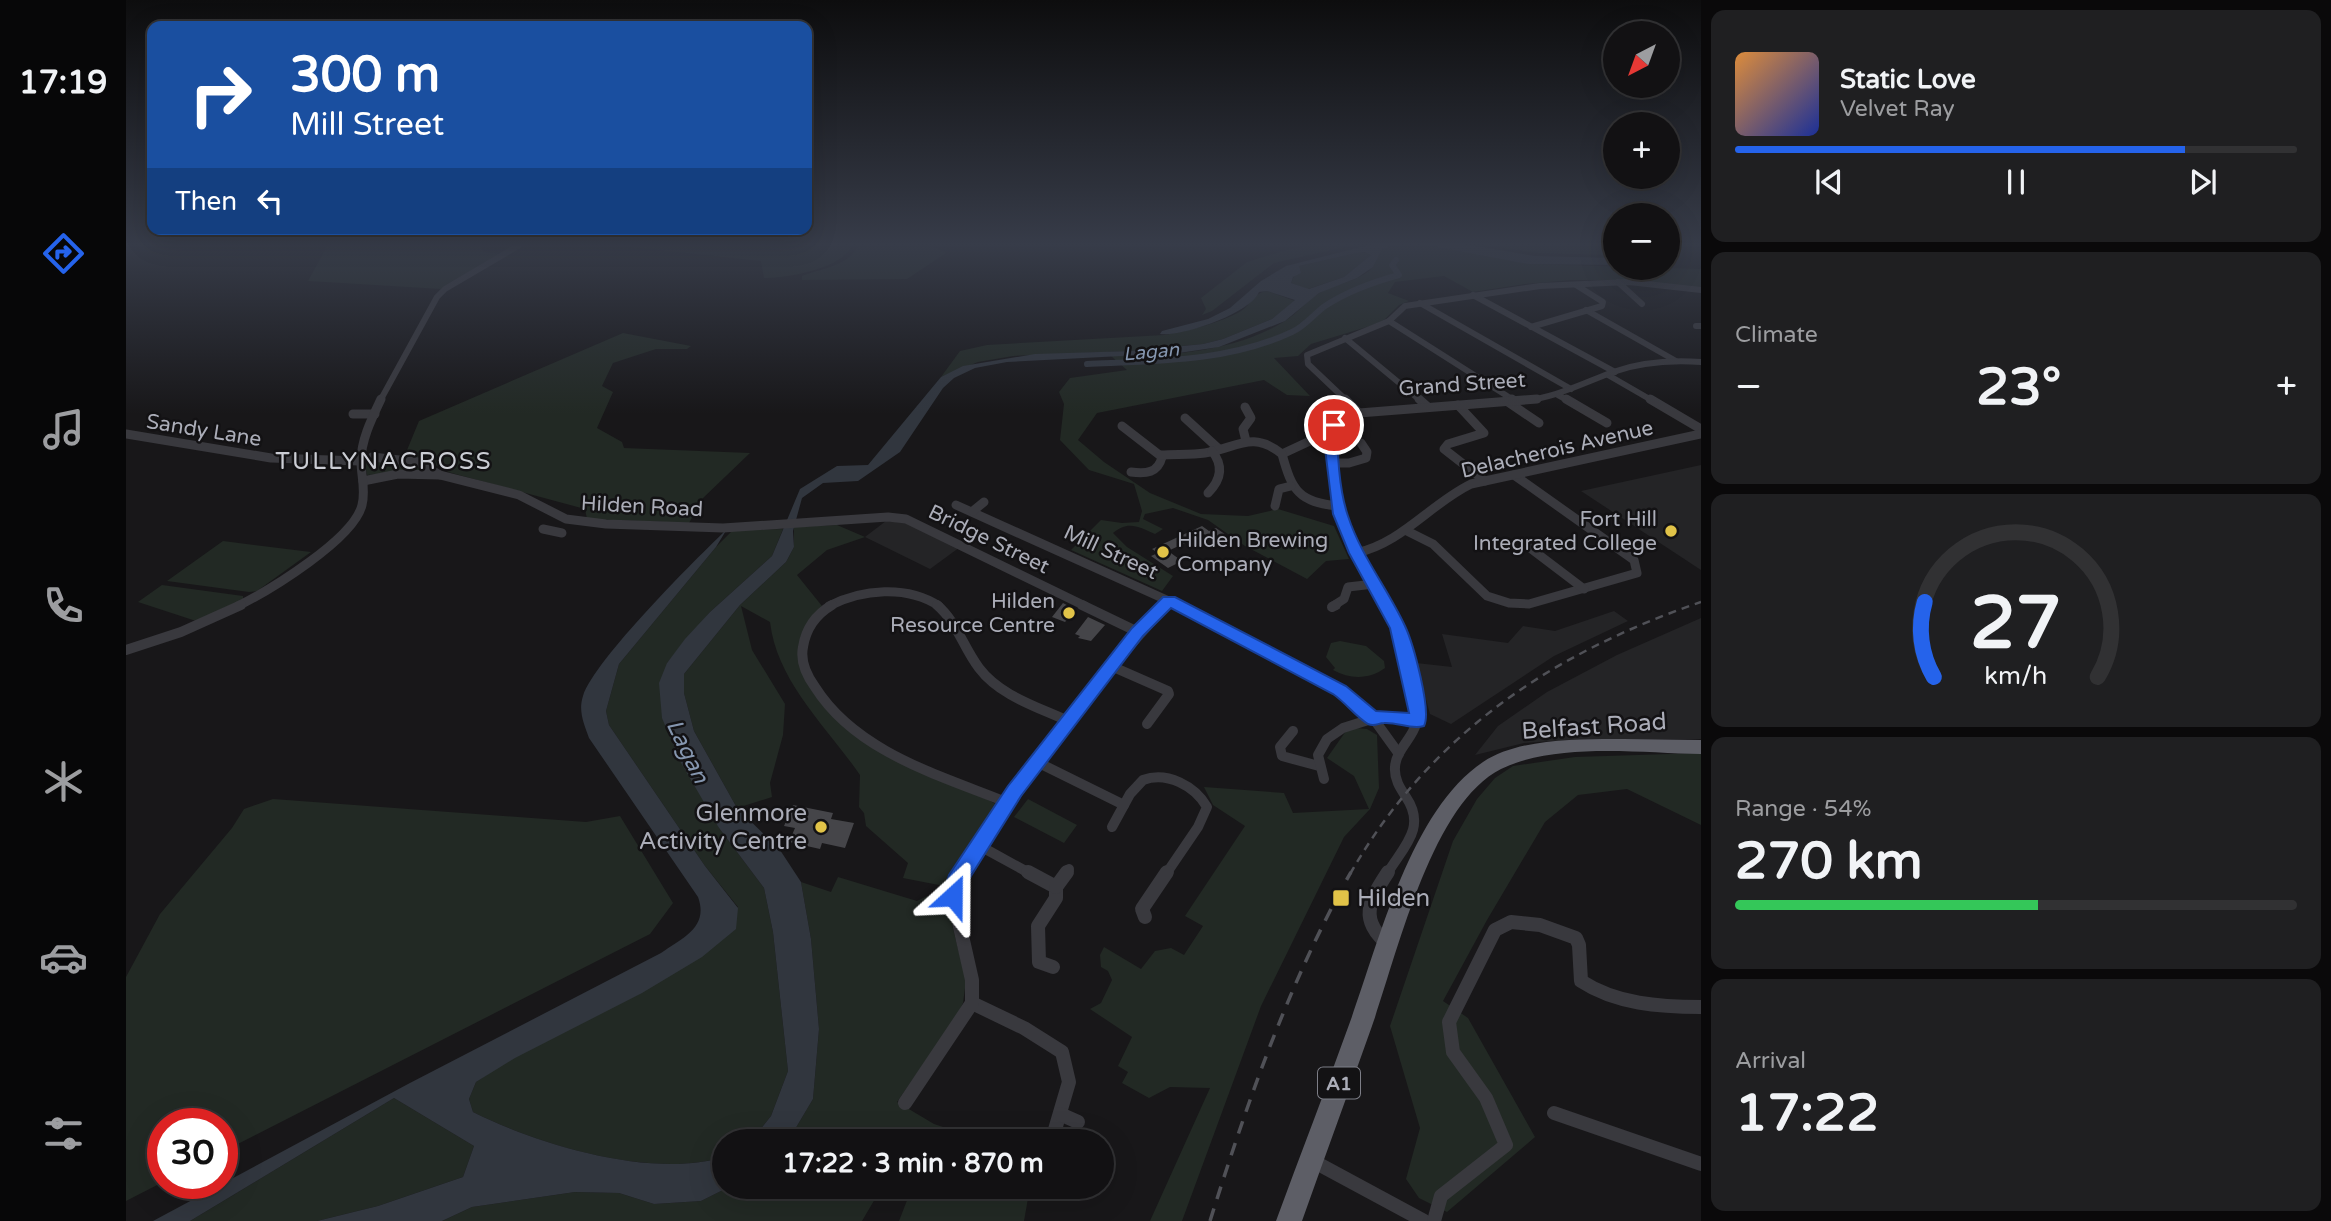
<!DOCTYPE html>
<meta charset="utf-8">
<style>
body{margin:0;font-family:"Varela Round",sans-serif;background:#1f1f21;color:#f1f3f6;height:100vh;display:flex;flex-direction:column;font-size:26px;white-space:nowrap}
*{box-sizing:border-box;margin:0}
p{font-size:23px;color:#9c9da0}
.icon{flex:none;width:38px;height:38px;fill:none;stroke:currentColor;stroke-width:2;stroke-linecap:round;stroke-linejoin:round}
.map{position:relative;flex:1;overflow:hidden}
.side{display:flex;flex-direction:column;gap:10px;padding:10px;background:#0a090a;width:630px}
.side>*{flex:none}
.guide{position:absolute;left:21px;top:21px;width:665px;height:214px;border-radius:14px;box-shadow:0 7px 28px #0002,0 0 0 2px #313133;background:#1a4fa0;color:#fff;overflow:hidden}
.needle{width:46px;rotate:221deg}
.tools{position:absolute;left:1477px;top:21px;display:grid;gap:14px}
.tools a{display:grid;place-items:center;width:77px;height:77px;border-radius:50%;background:#121113;box-shadow:0 7px 28px #0002,0 0 0 2px #313133;font-size:35px}
.speed{position:absolute;left:21px;top:1108px;display:flex;gap:14px;font-size:35px;font-weight:700;text-align:center}
.speed>*{display:grid;place-content:center;width:91px;height:91px;border-radius:50%;background:#121113;box-shadow:0 7px 28px #0002,0 0 0 2px #313133;line-height:1}
.speed .limit{border:10px solid #d22;background:#fff;color:#111}
.pin{position:absolute;display:grid;place-items:center;width:60px;height:60px;color:#fff;margin:-30px;border:4px solid #fff;border-radius:50%;box-shadow:0 2px 7px #0007}
.me{position:absolute;width:77px;margin:-38px;rotate:24deg;stroke-linejoin:round;filter:drop-shadow(0 0 5px #0008)}
.turn{display:flex;align-items:center;gap:24px;height:147px;padding:0 28px;font-size:32px}
.turn .icon{width:91px;height:91px;stroke-width:2.5}
.turn b{display:block;font-size:49px;line-height:60px}
.then{display:flex;align-items:center;height:66px;padding:0 28px;background:#0003;gap:14px;font-size:26px}
.big{font-size:52px;font-weight:700;line-height:1.1}
.side .widget{flex:1;display:flex;flex-direction:column;justify-content:center;gap:10px;min-width:0;padding:0 24px;border-radius:14px;background:#1f1f21}
.side .dial{align-items:center;gap:0}
.dial svg{height:182px;overflow:visible;fill:none;stroke:#313133;stroke-width:7;stroke-linecap:round;text-anchor:middle}
.dial text{fill:#f1f3f6;stroke:none}
.song{display:flex;align-items:center;gap:21px}
.cover{width:84px;height:84px;border-radius:10px;background:linear-gradient(135deg,hsl(30 70% 55%),hsl(230 70% 35%))}
.played{height:7px;border-radius:4px;background:linear-gradient(90deg,#2563eb 80%,#313133 80%)}
.keys{display:flex;justify-content:space-around;direction:ltr}
.heat{display:flex;justify-content:space-between;align-items:center;font-size:38px;direction:ltr}
.charge{height:10px;border-radius:5px;background:linear-gradient(90deg,#34c759 54%,#313133 0)}
.trip{position:absolute;left:586px;top:1129px;width:402px;height:70px;border-radius:35px;background:#121113;box-shadow:0 7px 28px #0002,0 0 0 2px #313133;font-weight:700;line-height:70px;text-align:center}
main{display:flex;flex:1;min-height:0}
.tab-bar{display:flex;flex-direction:column;width:126px;justify-content:space-around;align-items:center;background:#070708;color:#9c9da0}
.tab-bar .icon{width:49px;height:49px}
.tab-bar .current{color:#2563eb}
.tab-bar b{font-size:32px;color:#f1f3f6}
.map>svg:first-child{display:block}
</style>
<main>
<nav class="tab-bar">
<b>17:19</b>
<svg class="icon current" aria-label="directions" viewBox="0 0 24 24"><path d="M12 3l9 9-9 9-9-9zM9 14v-3h6M13 9l2 2-2 2"/></svg>
<svg class="icon" aria-label="music" viewBox="0 0 24 24"><path d="M9 18V5l10-2v13"/><circle cx="6" cy="18" r="3"/><circle cx="16" cy="16" r="3"/></svg>
<svg class="icon" aria-label="phone" viewBox="0 0 24 24"><path d="M5 4h4l2 5-3 2q2 4 5 5l2-3 5 2v4C11 20 4 13 5 4z"/></svg>
<svg class="icon" aria-label="climate" viewBox="0 0 24 24"><path d="M12 3v18M4 7l16 10M4 17L20 7"/></svg>
<svg class="icon" aria-label="car" viewBox="0 0 24 24"><path d="M5 17H2v-5l4-1 3-4h7l3 4 3 1v5h-3M9 17h6M6 11h13"/><circle cx="7" cy="17" r="2"/><circle cx="17" cy="17" r="2"/></svg>
<svg class="icon" aria-label="filters" viewBox="0 0 24 24"><path d="M4 7h16M4 17h16"/><circle cx="9" cy="7" r="2"/><circle cx="15" cy="17" r="2"/></svg>
</nav>
<div class="map">
<svg width="1575" height="1221" viewBox="0 0 1575 1221">
<rect width="100%" height="100%" fill="#181719"/>
<g fill="#242426">
<path d="M1575,465V570L1455,491Z"/>
<path d="M760,521L781,523L834,547L804,569L739,537Z"/>
<path d="M1488,611L1502,621L1428,656L1325,724L1304,714L1290,663L1326,667L1316,634L1382,643L1397,626L1429,631Z"/>
<path d="M1575,618V739L1439,740L1398,743L1349,755L1372,726L1421,692L1491,655Z"/>
</g>
<g fill="#222924">
<path d="M203,243H357L355,246L357,252L375,254L315,289L182,281Z"/>
<path d="M467,243H727C719,269 661,278 638,278L635,261Z"/>
<path d="M732,243C754,243 802,241 820,253L781,279L676,280V276C692,269 729,265 732,243Z"/>
<path d="M1196,243H1236L1148,263L1086,311L1076,315L1080,309L1075,298L1121,262L1157,251Z"/>
<path d="M1275,243L1307,245L1403,264L1575,269V288L1484,280H1446L1399,284L1347,292L1318,276L1269,282L1262,293L1283,301L1273,305L1258,320L1244,326L1185,344L1172,356L1148,358L1184,396L1161,395L1138,380L971,413L952,440L978,462L1024,493L1075,514L1122,516L1152,509L1208,526L1223,559L1200,561L1181,579L1119,546L1082,520L1047,508L1019,514L1017,519L1037,529L1029,534C1013,527 1002,520 987,533L1001,547L1047,576L1036,591L945,550L975,520L996,523L1013,522L1016,511L1008,484L963,470L934,440L938,404L933,392L944,378L1001,370L985,356C1044,356 1108,352 1159,321C1171,314 1180,301 1192,294C1209,283 1231,283 1246,268C1251,263 1250,255 1256,249Z"/>
<path d="M1345,243H1489V255L1411,253Z"/>
<path d="M1230,253H1244L1245,255L1218,277L1182,289L1165,283L1173,266Z"/>
<path d="M1141,291L1169,301L1146,319L1097,339L1077,344L1005,351L887,356L852,362L815,377L834,351L861,345L1038,335C1061,331 1095,323 1115,311C1125,305 1127,293 1141,291Z"/>
<path d="M497,333L565,346L561,349H530L487,363L476,386L487,392L471,428L496,442L498,448L624,453L577,498L563,523L461,519L459,509L322,472L314,467L279,455L293,421Z"/>
<path d="M270,458L307,471L241,475L238,459Z"/>
<path d="M711,525L739,537L701,550L671,575L696,606L677,634L685,689L698,707L718,727L870,804L818,886L777,878L782,863L740,826L738,813L733,807L734,775C701,727 651,682 644,622L615,606L626,650L659,704L657,735L644,783L646,797L611,808L568,731L558,693V674L614,605L660,562L668,547V527Z"/>
<path d="M657,529L646,556L584,612L541,663L593,828L638,888L647,932L662,1071L645,1116L625,1141H598V1157C526,1179 413,1145 347,1112L343,1099L350,1082L612,907L579,866L483,725L480,711L493,664L590,547L607,530Z"/>
<path d="M97,541L185,552L131,591L123,592L41,581Z"/>
<path d="M36,585L117,596V599L70,621L12,602Z"/>
<path d="M1214,641L1240,646L1258,661L1259,668C1244,679 1225,680 1207,670L1209,668L1200,657L1205,643Z"/>
<path d="M1229,728L1241,729L1251,735L1253,788L1244,809L1218,837L1135,1006L1056,1221H1024L1084,1088L1044,1087L1023,1098L996,1083L1002,1072L992,1066L1006,1037L964,1009L975,1003L986,980L982,971L975,967L974,955L978,947L1015,969L1029,951L1045,948L1058,955L1077,926L1059,916L1119,826L1087,805L1078,787L1158,793L1167,813L1243,809L1228,776L1201,758L1220,731Z"/>
<path d="M1575,753V825L1501,789L1452,795L1419,822L1361,920L1317,1001L1342,1018L1409,1137L1321,1212L1293,1198L1280,1179L1294,1128L1264,1026L1327,841L1351,799L1369,778L1387,766L1449,757Z"/>
<path d="M147,799L460,822L494,816L547,903L524,934L96,1152V1124H37V1182L0,1201V977L34,914L106,828L118,809Z"/>
<path d="M902,799L951,825L938,843L888,817Z"/>
<path d="M712,877L791,901L801,896L821,904L840,981L837,1003L830,1017L771,1102L808,1124L859,1141H662L687,1099L693,1029L685,939L675,882L705,892Z"/>
<path d="M268,1098L348,1146L337,1177L252,1206L191,1221H64Z"/>
<path d="M603,1187H756L736,1221H316L346,1207L449,1192L493,1193L528,1204L575,1201Z"/>
<path d="M777,1187H904L898,1221H773L785,1190Z"/>
</g>
<g fill="#31363e" fill-rule="evenodd">
<path d="M1251,243H1275L1256,249L1247,267L1231,278L1193,293L1159,321L1093,347L1053,353L881,362L849,368L828,378L817,388L774,452L732,481L697,483L676,498L667,531L668,547L660,562L614,605L558,674V693L568,731L611,808L654,850L675,882L685,939L693,1029L687,1099L662,1141H625L645,1116L662,1071L647,932L638,888L593,828L554,761L536,718L533,683L541,663L559,639L584,612L646,556L674,489L711,466L742,465L815,377L837,366L909,354L1005,351L1077,344L1097,339L1146,319L1169,300L1141,291L1133,292C1125,313 1056,337 1034,334L1036,331L1082,319L1104,308L1135,281L1160,266ZM1230,253L1239,252L1245,255L1218,277L1183,289L1165,283L1167,277L1175,273L1173,266Z"/>
<path d="M1290,243H1332L1409,256L1489,258V265L1402,264Z"/>
<path d="M601,529L590,547L493,664L480,711L483,725L579,866L612,908L610,929L576,957L516,993L389,1058L350,1082L343,1099L347,1112C413,1145 527,1179 598,1157V1186L603,1187L575,1201L528,1204L493,1193L449,1192L346,1207L316,1221H191L252,1206L337,1177L348,1146L268,1098L64,1221H27L282,1084L535,953C557,938 583,927 572,897L463,738C458,724 452,711 457,696C469,659 570,559 601,529Z"/>
</g>
<g fill="none" stroke-linecap="round" stroke-linejoin="round">
<path stroke="#31363e" stroke-width="6" d="M961,364C1030,361 1102,362 1166,332C1179,326 1188,314 1199,306C1222,291 1247,282 1273,275L1266,265L1270,260"/>
</g>
<g fill="#454549">
<path d="M1076,526L1083,531L1090,528L1103,537L1090,542L1078,534L1042,551L1056,561L1042,568L1025,556L1032,553L1026,549Z"/>
<path d="M937,603L950,610L939,622L926,617Z"/>
<path d="M962,617L979,625L965,641L952,638L954,636L949,634Z"/>
<path d="M667,805L707,813L705,819L728,823L719,848L696,843L694,849L663,842L669,828L658,826Z"/>
</g>
<g fill="none" stroke-linecap="round" stroke-linejoin="round">
<g stroke="#39393e" stroke-width="6">
<path d="M1492,282L1516,304"/>
<path d="M1347,295L1489,372"/>
<path d="M1294,303L1445,389"/>
<path d="M1460,310L1550,361"/>
<path d="M1263,321L1389,401"/>
<path d="M1570,326H1575"/>
<path d="M1405,327L1476,306L1477,302L1450,285"/>
<path d="M1219,338L1295,401"/>
<path d="M1482,375L1527,401"/>
<path d="M1432,395L1443,401"/>
<path d="M254,401L311,297L319,289L397,243"/>
<path d="M1221,401L1182,364L1181,355L1263,321L1279,306L1414,286L1503,282L1575,290"/>
<path d="M1393,401C1427,399 1455,384 1487,372C1515,362 1546,360 1575,362"/>
</g>
<g stroke="#39393e" stroke-width="9">
<path d="M1219,399L1233,413"/>
<path d="M1293,399L1302,407"/>
<path d="M1386,399L1390,402"/>
<path d="M1440,399L1481,423"/>
<path d="M1524,399L1575,429"/>
<path d="M1382,402L1413,423"/>
<path d="M1332,405L1358,433L1322,444L1318,449L1359,481"/>
<path d="M1119,407L1125,418L1117,429L1120,441"/>
<path d="M227,414H249"/>
<path d="M1059,418L1093,449"/>
<path d="M996,426L1036,457C1032,473 1020,474 1005,472"/>
<path d="M0,434L145,458L234,461"/>
<path d="M1156,454L1186,440"/>
<path d="M1035,455C1050,454 1065,455 1079,453C1111,448 1126,430 1156,454C1166,491 1173,502 1212,506"/>
<path d="M246,457L292,462L314,475"/>
<path d="M1208,463H1223L1240,458L1241,452L1235,443"/>
<path d="M237,481L272,474L314,475L393,495L440,519L480,524L597,528L762,517L780,519L959,606"/>
<path d="M1082,493C1095,480 1098,466 1086,451"/>
<path d="M830,505L1054,606"/>
<path d="M1149,506L1153,489L1165,486"/>
<path d="M847,511L858,502"/>
<path d="M417,529L436,533"/>
<path d="M1279,530L1307,544L1361,596L1383,603L1403,604L1511,573L1508,560L1388,475"/>
<path d="M1404,548L1458,589"/>
<path d="M1230,553C1276,543 1304,504 1345,484L1575,434"/>
<path d="M112,606C144,590 228,539 236,505C240,490 235,476 235,461C235,440 246,418 255,399"/>
<path d="M703,606C736,589 781,585 813,606"/>
<path d="M1038,606L1043,601"/>
<path d="M1207,606L1218,599L1222,587L1248,584"/>
<path d="M1261,606C1232,554 1213,529 1208,467C1207,454 1204,442 1205,429L1212,421L1233,413L1411,399"/>
</g>
<g stroke="#39393e" stroke-width="10">
<path d="M706,605C689,615 680,628 677,647C674,662 681,676 689,687C730,752 813,775 880,802"/>
<path d="M811,605C831,622 837,647 853,668C874,696 912,707 942,721"/>
<path d="M956,605L1012,632"/>
<path d="M1050,605L1222,696L1247,718L1273,754"/>
<path d="M1260,605C1273,628 1298,699 1290,724C1286,739 1270,750 1269,767C1268,779 1274,788 1280,797C1301,828 1277,847 1261,874"/>
<path d="M1206,607L1210,605"/>
<path d="M0,650L55,632L115,605"/>
<path d="M985,666L1042,691L1043,694L1021,724"/>
<path d="M1167,731L1154,747L1156,756L1193,766"/>
<path d="M911,762L998,805"/>
<path d="M1198,779L1192,755L1201,739L1217,728L1255,716L1291,721"/>
<path d="M986,827L1004,794L1017,780C1041,771 1069,786 1081,807L1072,827L1040,874"/>
<path d="M854,846L905,874"/>
<path d="M836,874L956,700L1040,605"/>
<path d="M940,874L943,869"/>
</g>
<g stroke="#39393e" stroke-width="14">
<path d="M902,872L930,887V898L912,926L913,962L927,967"/>
<path d="M1262,872C1243,901 1232,920 1263,945"/>
<path d="M930,887L941,872"/>
<path d="M1019,917L1016,909L1041,872"/>
<path d="M846,1003L898,1028L936,1052L943,1082L928,1133"/>
<path d="M779,1103L846,1003V980L827,896L830,882L837,872"/>
<path d="M1428,1113L1575,1164"/>
<path d="M934,1114L952,1122"/>
<path d="M1185,1160L1298,1221"/>
<path d="M1308,1221L1315,1196L1380,1145L1360,1098L1327,1052L1323,1022L1369,930L1385,922L1414,925L1450,938L1453,945L1455,981C1490,1004 1534,1007 1575,1007"/>
</g>
<path fill="#5d5e66" fill-rule="evenodd" d="M1497,739L1575,740V754C1514,753 1431,742 1375,769C1305,804 1271,956 1246,1026C1223,1091 1199,1156 1176,1221H1150C1174,1155 1200,1089 1224,1022C1253,943 1284,811 1357,762C1393,738 1455,739 1497,739Z"/>
<path stroke="#505157" stroke-width="2.5" stroke-dasharray="8 6" stroke-linecap="butt" d="M1224,874C1304,734 1426,653 1575,602"/>
<path stroke="#505157" stroke-width="3.5" stroke-dasharray="13 10" stroke-linecap="butt" d="M1084,1221C1122,1100 1163,982 1225,872"/>
</g>
<linearGradient id="sky" x2="0" y2="1"><stop stop-color="#0d0d0e"/><stop offset="0.59" stop-color="#373c49"/><stop offset="1" stop-color="#373c49" stop-opacity="0"/></linearGradient>
<rect width="1575" height="414" fill="url(#sky)"/>
<path fill="#2563eb" stroke="#184099" stroke-width="2" d="M1208,421L1214,425C1209,447 1214,493 1222,516C1235,556 1262,589 1279,626C1287,643 1306,711 1298,726C1285,730 1272,722 1258,723C1252,723 1249,727 1242,724C1230,717 1220,703 1207,694L1045,608L1017,636L895,796L840,884L835,903L827,905L820,903L817,896L823,875L882,786L1006,628L1037,597H1049L1220,686L1250,711L1283,713L1264,628L1223,553L1207,514L1198,440L1201,425Z"/>
<g fill="#e1c348" stroke="#131214" stroke-width="2.5">
<circle cx="1545" cy="531" r="7"/>
<circle cx="1037" cy="552" r="7"/>
<circle cx="943" cy="613" r="7"/>
<circle cx="695" cy="827" r="7"/>
<rect x="1206" y="889" width="18" height="18" rx="3.5"/>
</g>
<g text-anchor="middle" stroke-width="5" stroke-linejoin="round" paint-order="stroke">
<g font-size="19" font-style="italic" fill="#8596af" stroke="#131214">
<text transform="translate(1025 351) rotate(-5)" y="7">Lagan</text>
</g>
<rect fill="#131214" stroke="#7d7e87" stroke-width="2" x="1192" y="1067.5" width="42" height="31" rx="5"/>
<g font-size="19" font-weight="bold" fill="#abadb8">
<text x="1213" y="1090">A1</text>
</g>
<g font-size="21" fill="#abadb8" stroke="#131214">
<text transform="translate(1336 384) rotate(-4)" y="7">Grand Street</text>
<text transform="translate(78 430) rotate(9)" y="7">Sandy Lane</text>
<text transform="translate(1431 449) rotate(-13)" y="7">Delacherois Avenue</text>
<text transform="translate(516 506) rotate(3)" y="7">Hilden Road</text>
<text transform="translate(863 539) rotate(26)" y="7">Bridge Street</text>
<text transform="translate(985 552) rotate(25)" y="7">Mill Street</text>
</g>
<g font-size="21" fill="#abadb8" stroke="#131214" text-anchor="end">
<text x="1531" y="526">Fort Hill<tspan x="1531" dy="24">Integrated College</tspan></text>
<text x="1051" y="547" text-anchor="start">Hilden Brewing<tspan x="1051" dy="24">Company</tspan></text>
<text x="929" y="608">Hilden<tspan x="929" dy="24">Resource Centre</tspan></text>
</g>
<g font-size="23" font-style="italic" fill="#8596af" stroke="#131214">
<text transform="translate(562 751) rotate(64)" y="8">Lagan</text>
</g>
<g font-size="24" letter-spacing="2" fill="#cbcdd4" stroke="#131214">
<text x="258" y="469">TULLYNACROSS</text>
</g>
<g font-size="24" fill="#abadb8" stroke="#131214">
<text transform="translate(1468 726) rotate(-4)" y="8">Belfast Road</text>
</g>
<g font-size="24" fill="#abadb8" stroke="#131214" text-anchor="end">
<text x="681" y="821">Glenmore<tspan x="681" dy="28">Activity Centre</tspan></text>
<text x="1231" y="906" text-anchor="start">Hilden</text>
</g>
</g>
</svg>
<div class="tools">
<a><svg class="needle" viewBox="-14 -14 28 28"><path d="M0-13l5 13h-10z" fill="#e53935"/><path d="M0 13l5-13h-10z" fill="#9c9da0"/></svg></a>
<a>+</a>
<a>−</a>
</div>
<div class="speed"><div class="limit">30</div></div>
<div class="pin" style="left:1208px;top:425px;background:#d93025"><svg class="icon" aria-label="arrive" viewBox="0 0 24 24"><path d="M6 21V4h12l-3 4 3 4H6"/></svg></div>
<svg class="me" style="left:827px;top:896px" viewBox="-20 -20 40 40"><path d="M0-17L14 15 0 8-14 15z" fill="#2563eb" stroke="#fff" stroke-width="4"/></svg>
<div class="trip">17:22 · 3 min · 870 m</div>
<div class="guide">
<div class="turn"><svg class="icon" aria-label="right" viewBox="0 0 24 24"><path d="M7 20v-9h11M14 6l5 5-5 5"/></svg><div><b>300 m</b>Mill Street</div></div>
<div class="then">Then<svg class="icon" aria-label="left" viewBox="0 0 24 24"><path d="M17 20v-9H6M10 6l-5 5 5 5"/></svg></div>
</div>
</div>
<section class="side">
<div class="widget">
<div class="song"><i class="cover"></i><div><b>Static Love</b><p>Velvet Ray</p></div></div>
<div class="played"></div>
<div class="keys"><svg class="icon" aria-label="previous" viewBox="0 0 24 24"><path d="M18 5L8 12l10 7zM5 5v14"/></svg><svg class="icon" aria-label="pause" viewBox="0 0 24 24"><path d="M8 5v14M16 5v14"/></svg><svg class="icon" aria-label="next" viewBox="0 0 24 24"><path d="M6 5l10 7-10 7zM19 5v14"/></svg></div>
</div>
<div class="widget"><p>Climate</p>
<div class="heat"><a>−</a><b class="big">23°</b><a>+</a></div>
</div>
<div class="widget dial"><svg viewBox="0 0 100 80">
<path d="M14 69A42 42 0 1 1 86 69"/>
<path d="M14 69A42 42 0 0 1 10 36" stroke="#2563eb"/>
<text x="50" y="56" font-size="32" font-weight="700">27</text>
<text x="50" y="72" font-size="11">km/h</text>
</svg></div>
<div class="widget"><p>Range · 54%</p><b class="big">270 km</b><div class="charge"></div></div>
<div class="widget"><p>Arrival</p><b class="big">17:22</b></div>
</section>
</main>
